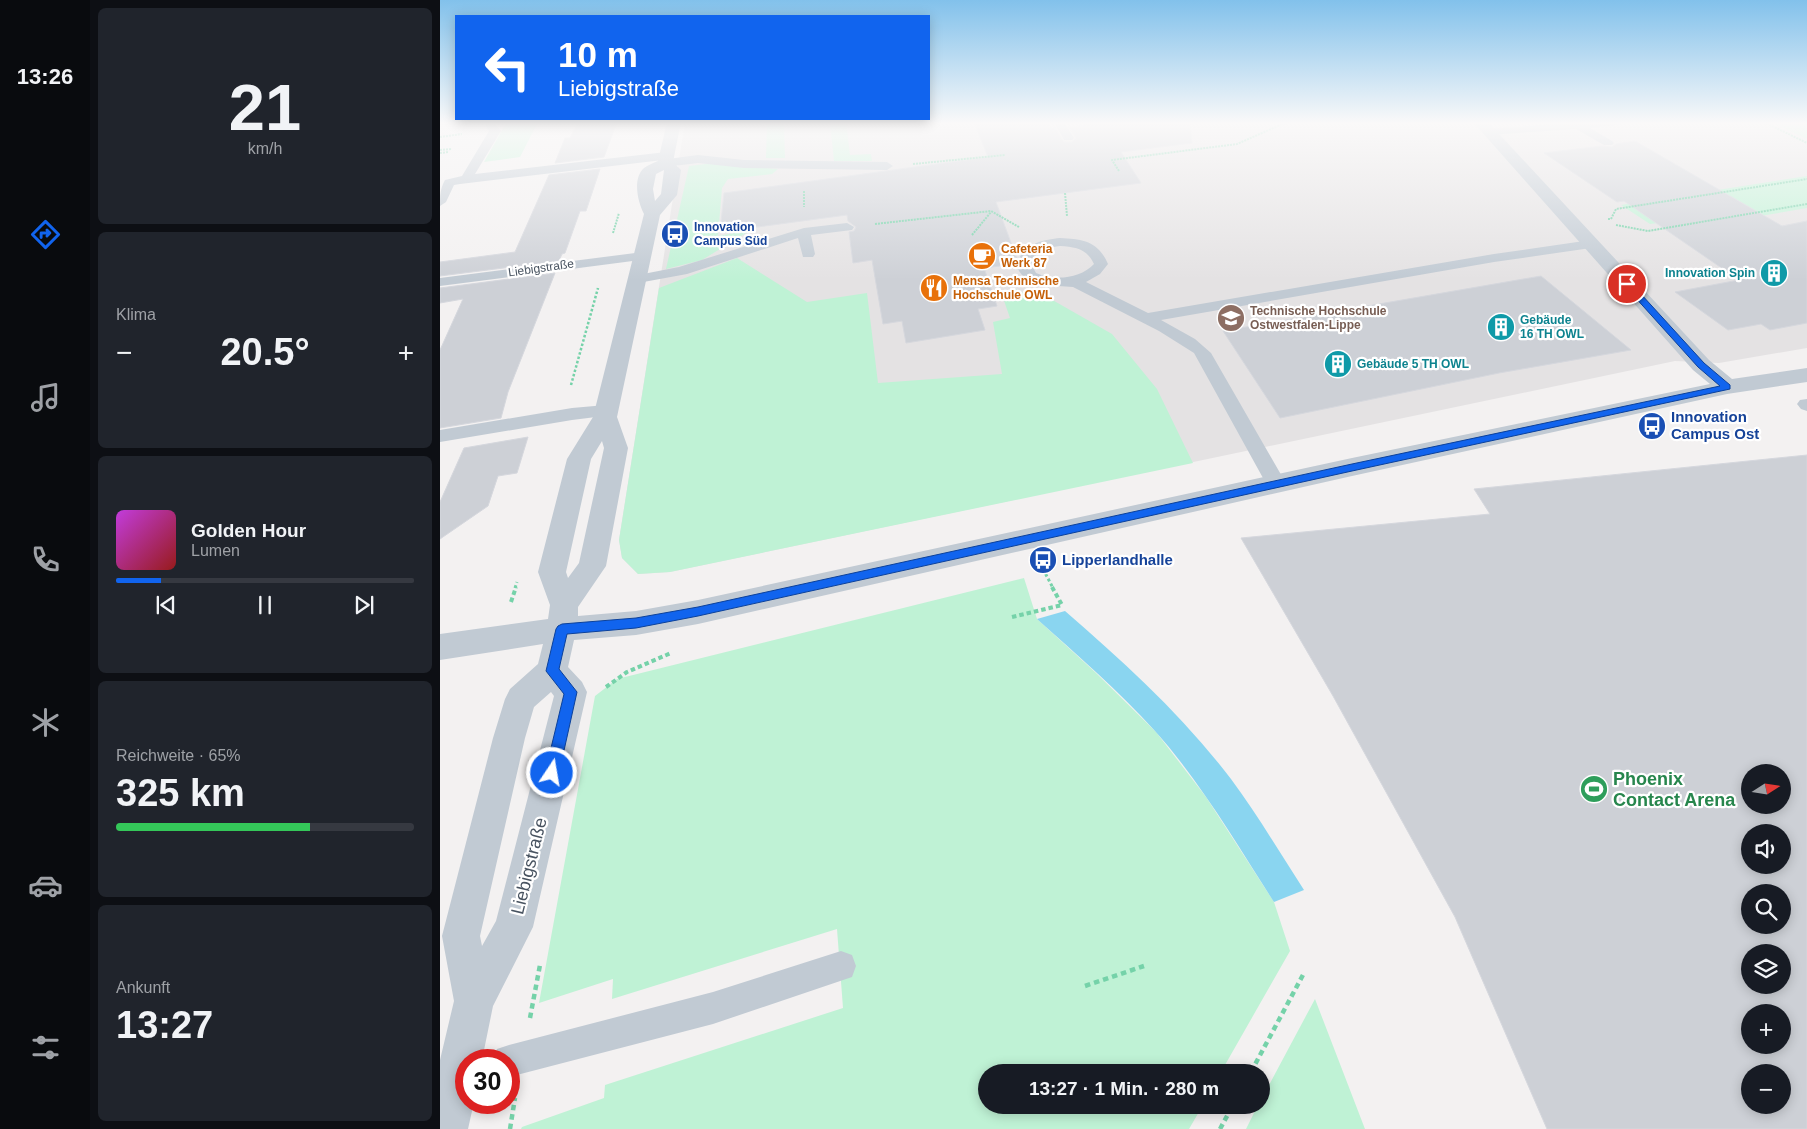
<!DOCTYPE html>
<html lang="de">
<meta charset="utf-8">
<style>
body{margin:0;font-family:Helvetica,sans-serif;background:#20242c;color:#f1f3f6;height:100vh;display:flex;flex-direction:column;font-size:19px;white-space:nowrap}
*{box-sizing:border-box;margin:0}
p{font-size:16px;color:#9ea1a6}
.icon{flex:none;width:28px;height:28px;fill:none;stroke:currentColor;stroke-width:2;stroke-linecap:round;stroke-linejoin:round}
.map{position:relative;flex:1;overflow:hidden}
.drawer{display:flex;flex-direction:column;gap:8px;padding:8px;background:#0d0f14;width:350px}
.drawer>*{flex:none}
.guide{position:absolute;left:15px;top:15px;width:475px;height:105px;border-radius:0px;box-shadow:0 2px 12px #0003;background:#1164ee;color:#fff;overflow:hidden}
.needle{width:32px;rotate:78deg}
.controls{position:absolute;left:1301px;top:764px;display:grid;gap:10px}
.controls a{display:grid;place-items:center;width:50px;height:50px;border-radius:50%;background:#171b24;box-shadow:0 2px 12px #0003;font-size:25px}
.speed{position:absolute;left:15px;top:1049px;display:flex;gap:10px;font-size:25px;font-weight:700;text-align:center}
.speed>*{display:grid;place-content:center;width:65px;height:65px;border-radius:50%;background:#171b24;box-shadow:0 2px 12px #0003;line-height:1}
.speed .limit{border:8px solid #d22;background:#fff;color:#111}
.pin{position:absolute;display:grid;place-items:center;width:42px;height:42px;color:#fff;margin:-21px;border:2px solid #fff;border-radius:50%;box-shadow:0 1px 5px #0007}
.me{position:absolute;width:55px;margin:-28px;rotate:12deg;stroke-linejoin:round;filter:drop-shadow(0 0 4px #0008)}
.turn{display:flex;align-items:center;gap:18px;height:105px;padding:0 20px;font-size:22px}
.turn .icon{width:65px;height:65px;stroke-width:2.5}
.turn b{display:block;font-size:35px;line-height:42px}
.big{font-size:38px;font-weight:800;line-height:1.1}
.drawer .widget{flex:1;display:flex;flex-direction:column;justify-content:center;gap:8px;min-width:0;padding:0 18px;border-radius:8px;background:#20242c}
.drawer .dial{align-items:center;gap:0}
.dial b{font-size:65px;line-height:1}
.song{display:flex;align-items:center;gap:15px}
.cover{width:60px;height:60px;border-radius:8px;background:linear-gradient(135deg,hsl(290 70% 55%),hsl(0 70% 35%))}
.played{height:5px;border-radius:2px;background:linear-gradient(90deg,#1164ee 15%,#363941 15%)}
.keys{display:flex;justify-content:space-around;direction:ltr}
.heat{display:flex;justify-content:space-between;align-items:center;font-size:28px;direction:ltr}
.charge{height:8px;border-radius:4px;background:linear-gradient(90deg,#34c759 65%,#363941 0)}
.trip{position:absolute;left:538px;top:1064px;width:292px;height:50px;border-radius:25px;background:#171b24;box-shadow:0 2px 12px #0003;font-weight:800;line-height:50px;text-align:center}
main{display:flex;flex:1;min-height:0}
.menu{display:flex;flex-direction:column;width:90px;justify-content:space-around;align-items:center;background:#090b0e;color:#9ea1a6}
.menu .icon{width:35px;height:35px}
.menu .selected{color:#1164ee}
.menu b{font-size:22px;color:#f1f3f6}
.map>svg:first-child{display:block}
</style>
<main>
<nav class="menu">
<b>13:26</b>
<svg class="icon selected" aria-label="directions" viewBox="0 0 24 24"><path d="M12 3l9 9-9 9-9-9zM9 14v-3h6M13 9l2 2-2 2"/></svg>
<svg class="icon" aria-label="music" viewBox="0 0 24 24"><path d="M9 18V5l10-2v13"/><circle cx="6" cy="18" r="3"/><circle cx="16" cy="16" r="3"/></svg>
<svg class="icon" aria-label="phone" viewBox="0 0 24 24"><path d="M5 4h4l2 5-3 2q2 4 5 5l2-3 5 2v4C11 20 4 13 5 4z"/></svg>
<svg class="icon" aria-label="climate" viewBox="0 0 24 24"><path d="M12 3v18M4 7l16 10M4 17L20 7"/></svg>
<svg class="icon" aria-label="car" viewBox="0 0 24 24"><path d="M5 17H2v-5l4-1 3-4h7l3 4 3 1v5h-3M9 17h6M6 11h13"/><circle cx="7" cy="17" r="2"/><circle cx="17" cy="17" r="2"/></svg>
<svg class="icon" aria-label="filters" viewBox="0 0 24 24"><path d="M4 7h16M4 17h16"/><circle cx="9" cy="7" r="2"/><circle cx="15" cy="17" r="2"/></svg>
</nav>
<section class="drawer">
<div class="widget dial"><b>21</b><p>km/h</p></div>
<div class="widget"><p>Klima</p>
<div class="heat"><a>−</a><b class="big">20.5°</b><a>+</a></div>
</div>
<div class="widget">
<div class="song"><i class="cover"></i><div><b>Golden Hour</b><p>Lumen</p></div></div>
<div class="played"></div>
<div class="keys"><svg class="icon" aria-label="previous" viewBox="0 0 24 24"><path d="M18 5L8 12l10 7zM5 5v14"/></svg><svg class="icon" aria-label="pause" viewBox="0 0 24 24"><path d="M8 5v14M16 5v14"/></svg><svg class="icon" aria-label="next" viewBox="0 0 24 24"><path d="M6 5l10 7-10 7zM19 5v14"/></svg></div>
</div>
<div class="widget"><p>Reichweite · 65%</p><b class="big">325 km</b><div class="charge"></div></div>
<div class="widget"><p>Ankunft</p><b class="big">13:27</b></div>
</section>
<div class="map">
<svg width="1367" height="1129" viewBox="0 0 1367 1129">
<rect width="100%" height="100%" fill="#f3f1f1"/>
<path fill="#e4e2e3" d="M245,122H1367V348L1279,363L1235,361L230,572L198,574L182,558L179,540Z"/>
<g fill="#bff2d5">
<path d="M98,122L80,157L44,162L65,125Z"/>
<path d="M327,122H344L345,158H326Z"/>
<path d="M390,122H406L410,155L431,154L432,161H394Z"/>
<path d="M1331,122H1367V139Z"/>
<path d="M274,163L338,169L332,174L288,179L282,188L278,236L311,230L262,260L226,269L249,166Z"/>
<path d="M1367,176V208L1297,220L1232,221L1210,224L1181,205Z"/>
<path d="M297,258L367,302L427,293L438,383L562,374L553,322L570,318L561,292L575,289L593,297L609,298L672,334L717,389L753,463L230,572L198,574L182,558L179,540L219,288Z"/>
<path d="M584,578L597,619L655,672L716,732L766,797L834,902L850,951L781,1072H546V1105H763L749,1129H81L82,1127L164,1098L165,1085L403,1008L397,929L172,999L173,979L99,1003L155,696L177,679Z"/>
<path d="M875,999L925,1129H806L818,1105H821V1100Z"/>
</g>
<path fill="#8ad5f0" d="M625,611C685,663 743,716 791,779C817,814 840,853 864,890L834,902C798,846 760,781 715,731C679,691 637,655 597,619Z"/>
<g fill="#cdd0d6" stroke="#d5d7dd" fill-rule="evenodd">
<path d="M138,122H177L164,157L115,163L125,138H130Z"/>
<path d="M534,122H607L611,129L615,128L624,142H632L636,138L629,127L668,122H750L752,143L681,152L701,183L556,202L577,259L575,264L544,268L557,306L538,309L545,330L466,343L462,321L443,324L432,260L413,263L409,232L414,231L416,227L408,221L407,215L280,232L284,193L548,157Z"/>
<path d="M1195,141L1342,226L1367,221V323L1330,330L1321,324L1288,330L1235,292L1299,280L1184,201L1177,202L1104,153L1162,146L1172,147L1176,144Z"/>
<path d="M160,169L146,211H140L125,253L122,254L119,261L0,276V262L75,252L109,175Z"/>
<path d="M115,273L68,392L61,418L0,428V350L23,299L0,303V288Z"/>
<path d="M1101,276L1191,350L1059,373L840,418L783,331Z"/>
<path d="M88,437L77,473L58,476L48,506L0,539V502L24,448Z"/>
<path d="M1367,455V1129H1107L1015,917L893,696L801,538L1050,514L1034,489ZM1310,772H1342V805H1310ZM1310,832H1342V865H1310ZM1310,892H1342V925H1310ZM1310,952H1342V985H1310ZM1310,1012H1342V1045H1310ZM1310,1072H1342V1105H1310Z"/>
</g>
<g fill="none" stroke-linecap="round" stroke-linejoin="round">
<g stroke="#75d2a9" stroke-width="2" stroke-dasharray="2 1" stroke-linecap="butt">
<path d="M1324,122L1367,143"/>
<path d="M0,124L21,122"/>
<path d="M0,137L22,134"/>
<path d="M0,150L12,149"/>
<path d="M0,153L9,152"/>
<path d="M473,164L565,155"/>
<path d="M679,171L672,160L797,144L847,122"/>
<path d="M364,191V207"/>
<path d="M625,193L627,216"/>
<path d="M1168,219H1171L1176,209L1367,179"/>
<path d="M435,224L551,211L579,227"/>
<path d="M1176,225L1208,231L1367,204"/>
<path d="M173,233L179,213"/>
<path d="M532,235L551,212"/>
</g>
<path stroke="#75d2a9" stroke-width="2.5" stroke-dasharray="2.5 2" stroke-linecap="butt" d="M131,385L158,288"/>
<g stroke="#75d2a9" stroke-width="3" stroke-dasharray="3 2.5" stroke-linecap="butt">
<path d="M603,569L613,588"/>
<path d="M75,588L77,582"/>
</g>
<g stroke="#75d2a9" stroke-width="4" stroke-dasharray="4.5 3" stroke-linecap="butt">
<path d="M71,602L76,587"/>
<path d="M572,617L622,605L612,587"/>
<path d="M166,687L187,672L231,653"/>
</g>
<g stroke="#75d2a9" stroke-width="4.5" stroke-dasharray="5.5 4" stroke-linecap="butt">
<path d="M645,986L704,966"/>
<path d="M90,1018L100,965"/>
<path d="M811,1072L864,973"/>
<path d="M70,1129L75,1098"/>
<path d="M780,1129L793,1105"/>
</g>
<g fill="#c1cad3" fill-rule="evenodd">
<path d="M44,122H54L61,131L35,174L226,152L232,156L228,159L258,155L304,160L447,162L453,166L447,170L304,168L258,163L225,167L219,163L223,160L20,184L14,185L6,202L0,206C0,196 0,189 5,180L22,176L49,131Z"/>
<path d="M614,122H624L634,138L632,140H624Z"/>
<path d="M1142,122H1179L1178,125L1150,128L1172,141L1174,143L1172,145H1164L1136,129L1048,135L1042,132L1048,129Z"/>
<path d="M407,223L414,227L412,230L371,235L375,254L373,257H363L358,238L247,274L198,283L193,282L191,279L193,276L198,275L239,267L364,228Z"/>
<path d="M620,238C643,239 658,241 668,264L660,274L646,282L708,313L1054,254L1151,240L1158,244L1151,248L1054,262L721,320L755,339L771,353L847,485L844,490L837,492L830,490L823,478L754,353L719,331L633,287L604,285L585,279L579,271L577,264C583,244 601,240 620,238ZM620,246C636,247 647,249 654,264C640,279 614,281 596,273L591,264C595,250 607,248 620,246Z"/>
<path d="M203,252L208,253L210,256L208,259L0,286V278Z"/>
<path d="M1367,399V411L1361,409L1357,404L1360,400Z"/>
<path d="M166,405L172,407L175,411L172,415L132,420L0,442V430L132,408Z"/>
<path d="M401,951L412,955L416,966L412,977L273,1024L69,1077V1060H53L57,1049L69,1045L273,992Z"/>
</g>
<path fill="#c1cad3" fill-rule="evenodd" d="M227,122H241L233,162L241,170L237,195L220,215L177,417L188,448L166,566L138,607V616L196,611L258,600L912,458L1270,384L1253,370L1033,122H1048L1269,360L1292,379L1367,368V382L1287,394L912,476L258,624L196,635L134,640L128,667L142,682L147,692L93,927L53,1006L42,1060H26V1102H34L28,1129H0V1060L14,1001L2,936L53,738L65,699L70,689L98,664L103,644L0,660V634L108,619L110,605L98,572L127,459L153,417L204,214C198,202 192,179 204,168C208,165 213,163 218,161ZM224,170L221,194L215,201L213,189L216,174ZM162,441L164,448L139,563L128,578L126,572L151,459ZM111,692L114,696L56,921L42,946L40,936L85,738L94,707Z"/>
</g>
<linearGradient id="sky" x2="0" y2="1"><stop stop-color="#82c1eb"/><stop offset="0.44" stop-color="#faf9f9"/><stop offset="1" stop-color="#faf9f9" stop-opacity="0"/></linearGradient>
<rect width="1367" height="280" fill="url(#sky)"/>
<path fill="#1164ee" stroke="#0b419b" d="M1184,282H1190L1264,363L1290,385V389L912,471L258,616L196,628L127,634L119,669L137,692L119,773L117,778L112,780L107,778L105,773L124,694L106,671L116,629L118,626L122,624L196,618L258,607L912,464L1280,386L1258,367L1184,285Z"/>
<defs>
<symbol id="bus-disc" viewBox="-11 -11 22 22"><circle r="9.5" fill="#1a4fb4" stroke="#fff"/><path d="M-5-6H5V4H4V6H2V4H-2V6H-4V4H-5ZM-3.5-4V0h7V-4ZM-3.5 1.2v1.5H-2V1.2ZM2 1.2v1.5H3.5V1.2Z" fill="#fff"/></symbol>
<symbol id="cafe-disc" viewBox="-11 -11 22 22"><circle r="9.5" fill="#e8710a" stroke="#fff"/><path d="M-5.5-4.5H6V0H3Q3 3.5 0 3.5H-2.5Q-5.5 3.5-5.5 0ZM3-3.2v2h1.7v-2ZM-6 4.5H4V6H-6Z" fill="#fff"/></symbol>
<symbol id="building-disc" viewBox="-11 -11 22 22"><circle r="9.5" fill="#0f9aa8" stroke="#fff"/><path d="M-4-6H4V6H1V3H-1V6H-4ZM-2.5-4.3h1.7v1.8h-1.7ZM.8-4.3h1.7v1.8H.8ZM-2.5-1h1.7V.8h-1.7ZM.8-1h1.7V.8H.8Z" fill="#fff"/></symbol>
<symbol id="restaurant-disc" viewBox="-11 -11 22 22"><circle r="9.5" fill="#e8710a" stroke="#fff"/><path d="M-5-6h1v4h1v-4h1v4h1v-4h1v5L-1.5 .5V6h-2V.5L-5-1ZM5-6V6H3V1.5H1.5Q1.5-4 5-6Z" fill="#fff"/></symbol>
<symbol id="university-disc" viewBox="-11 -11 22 22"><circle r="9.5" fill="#8d6e63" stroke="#fff"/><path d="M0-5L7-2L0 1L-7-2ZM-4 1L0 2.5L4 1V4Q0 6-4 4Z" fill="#fff"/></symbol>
<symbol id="stadium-disc" viewBox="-11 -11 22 22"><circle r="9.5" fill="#2e9e5b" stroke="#fff"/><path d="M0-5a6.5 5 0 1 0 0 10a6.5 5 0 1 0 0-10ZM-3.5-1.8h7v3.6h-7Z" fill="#fff"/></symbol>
</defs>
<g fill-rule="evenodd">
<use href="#bus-disc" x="219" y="218" width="32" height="32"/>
<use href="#cafe-disc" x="526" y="240" width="32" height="32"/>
<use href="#building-disc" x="1318" y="257" width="32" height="32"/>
<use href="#restaurant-disc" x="478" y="272" width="32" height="32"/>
<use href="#university-disc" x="775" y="302" width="32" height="32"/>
<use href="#building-disc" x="1045" y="311" width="32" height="32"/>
<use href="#building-disc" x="882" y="348" width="32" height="32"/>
<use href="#bus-disc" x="1196" y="410" width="32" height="32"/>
<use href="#bus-disc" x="587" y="544" width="32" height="32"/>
<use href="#stadium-disc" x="1138" y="773" width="32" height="32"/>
</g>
<g text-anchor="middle" stroke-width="4.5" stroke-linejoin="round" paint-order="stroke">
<g font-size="12" font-weight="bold" fill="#164399" stroke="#fff" text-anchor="start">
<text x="254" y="231">Innovation<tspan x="254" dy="14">Campus Süd</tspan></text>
</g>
<g font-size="12" font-weight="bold" fill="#c56008" stroke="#fff" text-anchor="start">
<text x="561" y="253">Cafeteria<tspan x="561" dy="14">Werk 87</tspan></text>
<text x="513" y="285">Mensa Technische<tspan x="513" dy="14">Hochschule OWL</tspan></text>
</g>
<g font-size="12" fill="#485360" stroke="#fff">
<text transform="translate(101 268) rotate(-8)" y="4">Liebigstraße</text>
</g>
<g font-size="12" font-weight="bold" fill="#0d838f" stroke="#fff" text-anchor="start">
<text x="1315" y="277" text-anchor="end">Innovation Spin</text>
<text x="1080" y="324">Gebäude<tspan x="1080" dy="14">16 TH OWL</tspan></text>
<text x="917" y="368">Gebäude 5 TH OWL</text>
</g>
<g font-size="12" font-weight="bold" fill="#785e54" stroke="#fff" text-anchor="start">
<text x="810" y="315">Technische Hochschule<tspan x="810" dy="14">Ostwestfalen-Lippe</tspan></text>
</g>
<g font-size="15" font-weight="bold" fill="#164399" stroke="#fff" text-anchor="start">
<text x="1231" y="422">Innovation<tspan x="1231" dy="17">Campus Ost</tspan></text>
<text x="622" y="565">Lipperlandhalle</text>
</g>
<g font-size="18" font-weight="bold" fill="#27864d" stroke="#fff" text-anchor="start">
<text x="1173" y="785">Phoenix<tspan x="1173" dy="21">Contact Arena</tspan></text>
</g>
<g font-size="18" fill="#485360" stroke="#fff">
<text transform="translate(89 866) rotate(-76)" y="6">Liebigstraße</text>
</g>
</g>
</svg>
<div class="controls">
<a><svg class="needle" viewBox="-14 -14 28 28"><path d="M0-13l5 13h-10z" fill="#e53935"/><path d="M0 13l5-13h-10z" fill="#9ea1a6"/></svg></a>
<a><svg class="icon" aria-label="sound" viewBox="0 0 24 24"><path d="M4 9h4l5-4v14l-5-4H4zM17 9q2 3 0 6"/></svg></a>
<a><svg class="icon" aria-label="search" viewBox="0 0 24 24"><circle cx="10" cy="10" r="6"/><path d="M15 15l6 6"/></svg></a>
<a><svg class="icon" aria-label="layers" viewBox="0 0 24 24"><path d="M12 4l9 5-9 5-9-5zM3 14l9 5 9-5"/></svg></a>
<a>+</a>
<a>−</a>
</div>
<div class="speed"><div class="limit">30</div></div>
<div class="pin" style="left:1187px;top:284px;background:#d93025"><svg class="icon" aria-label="arrive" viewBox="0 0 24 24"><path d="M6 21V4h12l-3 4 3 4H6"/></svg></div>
<svg class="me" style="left:112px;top:773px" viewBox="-20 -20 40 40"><circle r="17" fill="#1164ee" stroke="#fff" stroke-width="3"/><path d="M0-11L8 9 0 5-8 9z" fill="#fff"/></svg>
<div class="trip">13:27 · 1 Min. · 280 m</div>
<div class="guide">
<div class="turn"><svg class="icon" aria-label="left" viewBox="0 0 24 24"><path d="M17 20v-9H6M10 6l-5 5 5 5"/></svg><div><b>10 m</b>Liebigstraße</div></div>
</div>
</div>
</main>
